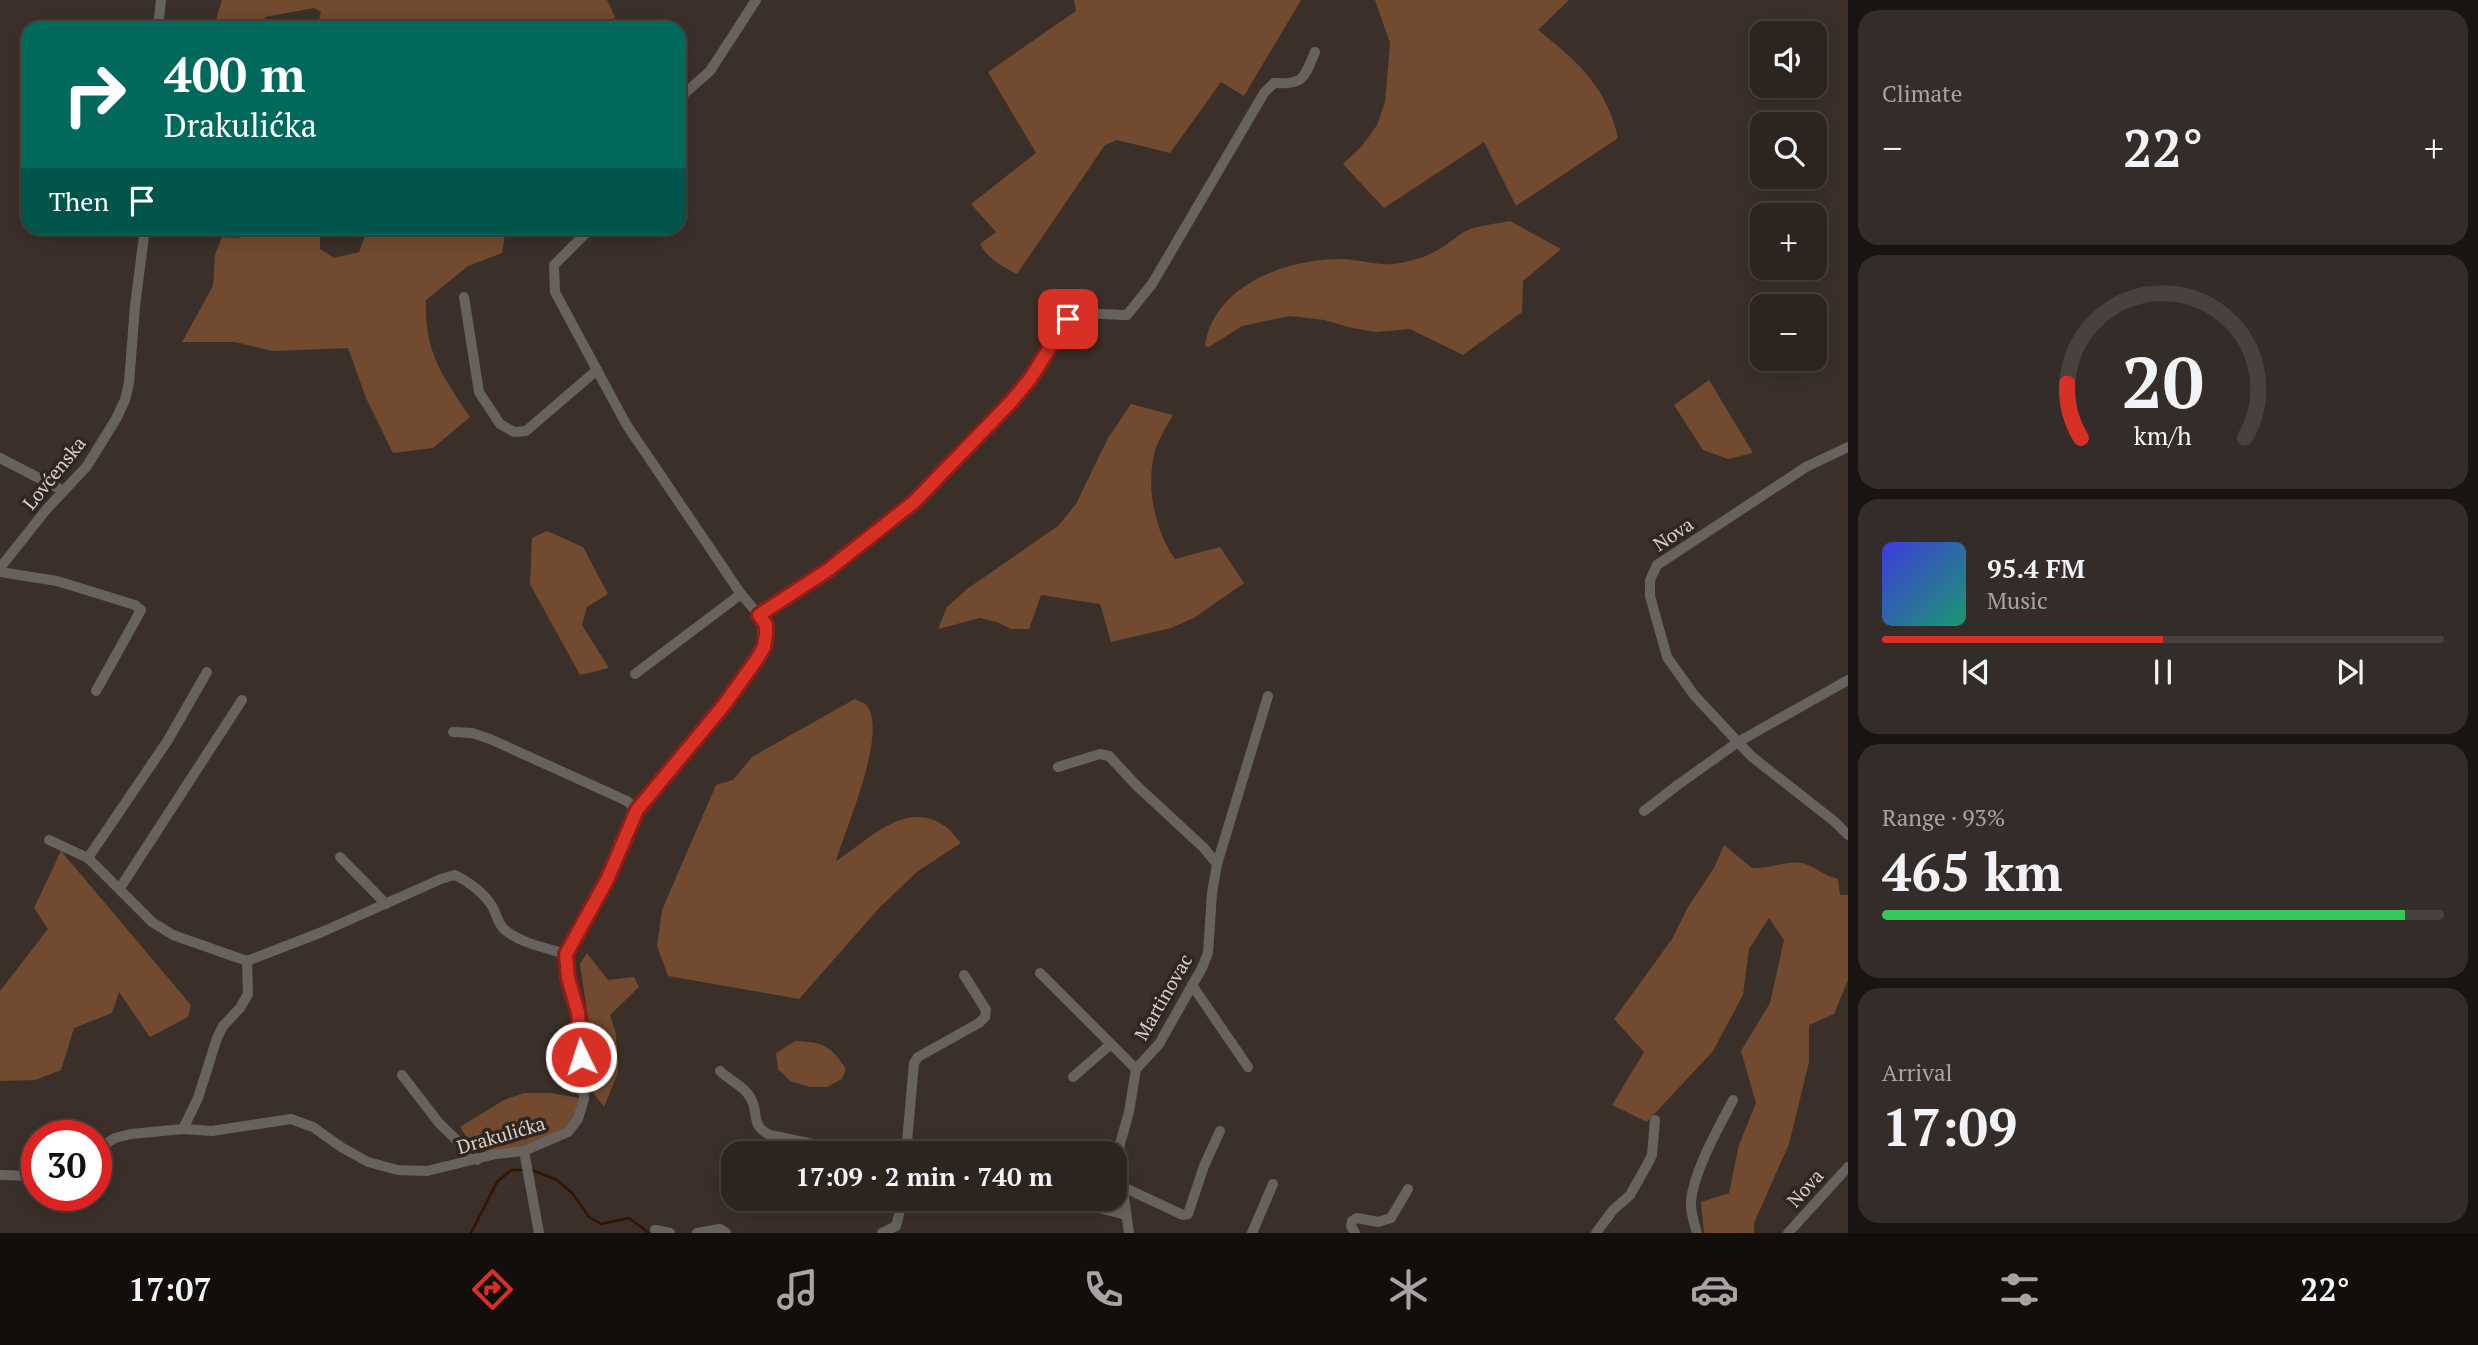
<!DOCTYPE html>
<meta charset="utf-8">
<style>
body{margin:0;font-family:"PT Serif",serif;background:#342c28;color:#f1f3f6;height:100vh;display:flex;flex-direction:column;font-size:26px;white-space:nowrap}
*{box-sizing:border-box;margin:0}
p{font-size:23px;color:#a6a4a4}
.icon{flex:none;width:38px;height:38px;fill:none;stroke:currentColor;stroke-width:2;stroke-linecap:round;stroke-linejoin:round}
.map{position:relative;flex:1;overflow:hidden}
.panel{display:flex;flex-direction:column;gap:10px;padding:10px;background:#181411;width:630px}
.panel>*{flex:none}
.guide{position:absolute;left:21px;top:21px;width:665px;height:214px;border-radius:21px;box-shadow:0 4px 18px #0003,0 0 0 2px #48413d;background:#00695c;color:#fff;overflow:hidden}
.tools{position:absolute;left:1750px;top:21px;display:grid;gap:14px}
.tools a{display:grid;place-items:center;width:77px;height:77px;border-radius:14px;background:#2c241f;box-shadow:0 4px 18px #0003,0 0 0 2px #48413d;font-size:35px}
.speed{position:absolute;left:21px;top:1120px;display:flex;gap:14px;font-size:35px;font-weight:700;text-align:center}
.speed>*{display:grid;place-content:center;width:91px;height:91px;border-radius:50%;background:#2c241f;box-shadow:0 4px 18px #0003,0 0 0 2px #48413d;line-height:1}
.speed .limit{border:10px solid #d22;background:#fff;color:#111}
.pin{position:absolute;display:grid;place-items:center;width:60px;height:60px;color:#fff;margin:-30px;border-radius:14px;box-shadow:0 4px 10px #0006}
.me{position:absolute;width:77px;margin:-38px;rotate:356deg;stroke-linejoin:round;filter:drop-shadow(0 0 5px #0008)}
.turn{display:flex;align-items:center;gap:24px;height:147px;padding:0 28px;font-size:32px}
.turn .icon{width:91px;height:91px;stroke-width:2.5}
.turn b{display:block;font-size:49px;line-height:60px}
.then{display:flex;align-items:center;height:66px;padding:0 28px;background:#0003;gap:14px;font-size:26px}
.big{font-size:52px;font-weight:800;line-height:1.1}
.panel .widget{flex:1;display:flex;flex-direction:column;justify-content:center;gap:10px;min-width:0;padding:0 24px;border-radius:21px;background:#342c28}
.panel .dial{align-items:center;gap:0}
.dial svg{height:182px;overflow:visible;fill:none;stroke:#48413d;stroke-width:7;stroke-linecap:round;text-anchor:middle}
.dial text{fill:#f1f3f6;stroke:none}
.song{display:flex;align-items:center;gap:21px}
.cover{width:84px;height:84px;border-radius:10px;background:linear-gradient(135deg,hsl(240 70% 55%),hsl(160 70% 35%))}
.played{height:7px;border-radius:4px;background:linear-gradient(90deg,#d93025 50%,#48413d 50%)}
.keys{display:flex;justify-content:space-around;direction:ltr}
.heat{display:flex;justify-content:space-between;align-items:center;font-size:38px;direction:ltr}
.charge{height:10px;border-radius:5px;background:linear-gradient(90deg,#34c759 93%,#48413d 0)}
.trip{position:absolute;left:721px;top:1141px;width:406px;height:70px;border-radius:21px;background:#2c241f;box-shadow:0 4px 18px #0003,0 0 0 2px #48413d;font-weight:800;line-height:70px;text-align:center}
.tab-bar{display:flex;height:112px;justify-content:space-around;align-items:center;background:#120e0c;color:#a6a4a4}
.tab-bar .icon{width:49px;height:49px}
.tab-bar .on{color:#d93025}
.tab-bar b{font-size:32px;color:#f1f3f6}
main{display:flex;flex:1;min-height:0}
.map>svg:first-child{display:block}
</style>
<main>
<div class="map">
<svg width="1848" height="1233" viewBox="0 0 1848 1233">
<rect width="100%" height="100%" fill="#3b3029"/>
<g fill="#714a2f">
<path d="M222,0H607L615,17L602,28H317L321,12L314,8L265,17L262,28H235L215,23Z"/>
<path d="M1074,0H1301L1244,96L1221,82L1170,153L1117,140L1105,145L1017,274C1002,266 989,260 980,244L996,232L971,204L1036,153L988,72L1076,11Z"/>
<path d="M1375,0H1569L1538,30C1577,61 1607,87 1618,138L1516,206L1484,142L1384,208L1343,164L1362,146L1377,125L1385,102L1390,43Z"/>
<path d="M1510,221L1561,249L1523,281L1522,312L1463,355L1410,329L1376,332L1352,328L1324,320L1290,316L1242,326L1209,347L1205,346C1213,285 1288,258 1343,259C1363,260 1381,267 1401,263C1415,260 1429,256 1441,248C1450,243 1458,234 1468,230C1480,225 1496,224 1510,221Z"/>
<path d="M245,228H320V249L334,258L359,252L368,228H506L502,253L468,266L426,300C424,353 443,376 470,417L433,448L393,453L366,398L348,348L273,351L235,342H182L213,286L215,255L222,237L239,238Z"/>
<path d="M1709,380L1753,453L1728,459L1703,450L1674,405Z"/>
<path d="M1131,404L1173,415C1165,429 1155,444 1153,460C1147,493 1156,532 1175,559L1220,547L1244,583L1194,618L1171,628L1111,642L1100,604L1041,595L1029,629H1011L997,622L980,618L938,629L947,607L967,589L1058,526L1076,504L1108,438Z"/>
<path d="M547,531L583,547L608,594L587,607L582,625L609,668L580,675L530,584L532,538Z"/>
<path d="M855,699C856,700 864,703 865,704C891,727 844,832 836,861C867,842 906,797 946,827C952,831 956,838 961,843L918,871L880,907L799,999L668,976L657,946L662,910L716,785L733,780L752,757Z"/>
<path d="M1724,845L1752,868C1768,869 1790,860 1802,863C1814,866 1825,876 1838,879L1840,895H1848V980L1834,1014L1809,1025V1062L1789,1144L1754,1223V1233H1704L1701,1202L1729,1193L1739,1145L1756,1103L1741,1051L1770,1003L1784,940L1769,918L1749,949L1743,995L1713,1051L1647,1122L1612,1105L1644,1052L1614,1019L1672,939L1688,907L1714,868Z"/>
<path d="M61,851L191,1005L188,1017L150,1037L119,992L112,1013L74,1028L61,1070L35,1080L0,1081V991L48,929L34,908Z"/>
<path d="M587,953L608,980L634,977L639,987L610,1015L616,1034L618,1073L604,1107L594,1094L591,1081V1039L580,964Z"/>
<path d="M795,1041C823,1042 830,1045 846,1069L842,1079L827,1087H810L790,1081L778,1069L776,1053Z"/>
<path d="M524,1093H551L584,1099L578,1119L555,1139L498,1151H475L460,1127L504,1100Z"/>
</g>
<g fill="none" stroke-linecap="round" stroke-linejoin="round">
<g stroke="#311501" stroke-width="2.5">
<path d="M532,1170L557,1180L573,1194L589,1217L601,1224L629,1218L649,1233"/>
<path d="M471,1233L497,1182L511,1170H526"/>
</g>
<g stroke="#68625f" stroke-width="10">
<path d="M158,28L161,0"/>
<path d="M679,101L686,92L710,71L756,0"/>
<path d="M591,228L554,265L555,292L626,424L741,594L759,615"/>
<path d="M464,297L479,392L500,424L514,432L526,431L597,370"/>
<path d="M1848,447L1806,467L1657,565L1650,580V596L1667,657L1694,695L1751,756L1835,822L1848,835"/>
<path d="M0,458L64,491"/>
<path d="M0,568L46,510L87,466L116,419L125,400L129,383L135,306L145,228"/>
<path d="M0,572L57,581L135,605L141,610L96,691"/>
<path d="M635,674L741,594"/>
<path d="M453,732L472,733L490,739L627,801L637,810"/>
<path d="M1058,767L1100,754L1109,756L1137,786L1204,848L1217,864"/>
<path d="M1644,811L1679,784L1738,742L1848,680"/>
<path d="M49,840L88,858L152,922L173,935L247,961L322,932L441,879L455,875C468,881 484,893 492,906C497,914 497,923 505,930C520,943 547,948 566,954"/>
<path d="M340,857L386,904"/>
<path d="M88,858L168,740L207,672"/>
<path d="M120,888L242,700"/>
<path d="M1040,973L1136,1069"/>
<path d="M1192,985L1248,1067"/>
<path d="M720,1071C729,1080 744,1086 750,1097C760,1112 749,1125 770,1135L855,1153"/>
<path d="M402,1075L439,1123L477,1160"/>
<path d="M1073,1077L1111,1044"/>
<path d="M183,1129L198,1098L217,1038L223,1026L240,1008L248,994L247,961"/>
<path d="M96,1150L115,1138L131,1134L183,1129L212,1131L291,1119L313,1127L341,1147L368,1162L398,1170L427,1171L496,1154L524,1151L568,1132L578,1119L584,1099L578,1011L568,978L566,954L607,880L637,810L724,705L757,659L764,647L766,634V625L759,615L828,570L914,502L1011,402L1030,379L1068,319C1080,310 1111,315 1127,315L1152,284L1264,93L1274,83C1304,85 1304,78 1315,52"/>
<path d="M524,1151L539,1233"/>
<path d="M906,1153L914,1063L918,1057L979,1023L985,1017L986,1010L964,975"/>
<path d="M0,1175L37,1176"/>
<path d="M1123,1187L1183,1215L1188,1214L1204,1166L1220,1131"/>
<path d="M1065,1199L1126,1215"/>
<path d="M655,1230L670,1233"/>
<path d="M697,1233L720,1229L726,1233"/>
<path d="M882,1233L896,1226L903,1199"/>
<path d="M1129,1233L1119,1162L1120,1144L1129,1112L1136,1069L1159,1044L1202,968L1208,953L1212,893L1217,864L1268,696"/>
<path d="M1252,1233L1273,1184"/>
<path d="M1355,1233L1351,1226L1352,1221L1357,1218L1378,1222L1391,1218L1408,1189"/>
<path d="M1596,1233L1613,1210L1630,1195L1647,1165L1652,1155L1655,1120"/>
<path d="M1697,1233C1694,1223 1690,1211 1691,1201C1694,1170 1719,1127 1733,1100"/>
<path d="M1788,1233L1848,1167"/>
</g>
</g>
<g fill="none" stroke-linecap="round" stroke-linejoin="round">
<defs>
<path id="route" d="M581,1057L578,1012L568,978L566,954L607,880L637,810L724,705L757,659L764,647L766,634V625L759,615L828,570L914,502L1011,402L1030,379L1068,319"/>
</defs>
<use href="#route" stroke="#8d1f18" stroke-width="18"/>
<use href="#route" stroke="#d93025" stroke-width="12"/>
</g>
<g text-anchor="middle" stroke-width="7" stroke-linejoin="round" paint-order="stroke">
<g font-size="19" fill="#d8d1cc" stroke="#31261f">
<text transform="translate(54 473) rotate(-51)" y="7">Lovćenska</text>
<text transform="translate(1673 534) rotate(-34)" y="7">Nova</text>
<text transform="translate(1163 997) rotate(-60)" y="7">Martinovac</text>
<text transform="translate(501 1135) rotate(-16)" y="7">Drakulićka</text>
<text transform="translate(1805 1188) rotate(-48)" y="7">Nova</text>
</g>
</g>
</svg>
<div class="tools">
<a><svg class="icon" aria-label="sound" viewBox="0 0 24 24"><path d="M4 9h4l5-4v14l-5-4H4zM17 9q2 3 0 6"/></svg></a>
<a><svg class="icon" aria-label="search" viewBox="0 0 24 24"><circle cx="10" cy="10" r="6"/><path d="M15 15l6 6"/></svg></a>
<a>+</a>
<a>−</a>
</div>
<div class="speed"><div class="limit">30</div></div>
<div class="pin" style="left:1068px;top:319px;background:#d93025"><svg class="icon" aria-label="arrive" viewBox="0 0 24 24"><path d="M6 21V4h12l-3 4 3 4H6"/></svg></div>
<svg class="me" style="left:581px;top:1057px" viewBox="-20 -20 40 40"><circle r="17" fill="#d93025" stroke="#fff" stroke-width="3"/><path d="M0-11L8 9 0 5-8 9z" fill="#fff"/></svg>
<div class="trip">17:09 · 2 min · 740 m</div>
<div class="guide">
<div class="turn"><svg class="icon" aria-label="right" viewBox="0 0 24 24"><path d="M7 20v-9h11M14 6l5 5-5 5"/></svg><div><b>400 m</b>Drakulićka</div></div>
<div class="then">Then<svg class="icon" aria-label="arrive" viewBox="0 0 24 24"><path d="M6 21V4h12l-3 4 3 4H6"/></svg></div>
</div>
</div>
<section class="panel">
<div class="widget"><p>Climate</p>
<div class="heat"><a>−</a><b class="big">22°</b><a>+</a></div>
</div>
<div class="widget dial"><svg viewBox="0 0 100 80">
<path d="M14 69A42 42 0 1 1 86 69"/>
<path d="M14 69A42 42 0 0 1 8 45" stroke="#d93025"/>
<text x="50" y="56" font-size="32" font-weight="700">20</text>
<text x="50" y="72" font-size="11">km/h</text>
</svg></div>
<div class="widget">
<div class="song"><i class="cover"></i><div><b>95.4 FM</b><p>Music</p></div></div>
<div class="played"></div>
<div class="keys"><svg class="icon" aria-label="previous" viewBox="0 0 24 24"><path d="M18 5L8 12l10 7zM5 5v14"/></svg><svg class="icon" aria-label="pause" viewBox="0 0 24 24"><path d="M8 5v14M16 5v14"/></svg><svg class="icon" aria-label="next" viewBox="0 0 24 24"><path d="M6 5l10 7-10 7zM19 5v14"/></svg></div>
</div>
<div class="widget"><p>Range · 93%</p><b class="big">465 km</b><div class="charge"></div></div>
<div class="widget"><p>Arrival</p><b class="big">17:09</b></div>
</section>
</main>
<nav class="tab-bar">
<b>17:07</b>
<svg class="icon on" aria-label="directions" viewBox="0 0 24 24"><path d="M12 3l9 9-9 9-9-9zM9 14v-3h6M13 9l2 2-2 2"/></svg>
<svg class="icon" aria-label="music" viewBox="0 0 24 24"><path d="M9 18V5l10-2v13"/><circle cx="6" cy="18" r="3"/><circle cx="16" cy="16" r="3"/></svg>
<svg class="icon" aria-label="phone" viewBox="0 0 24 24"><path d="M5 4h4l2 5-3 2q2 4 5 5l2-3 5 2v4C11 20 4 13 5 4z"/></svg>
<svg class="icon" aria-label="climate" viewBox="0 0 24 24"><path d="M12 3v18M4 7l16 10M4 17L20 7"/></svg>
<svg class="icon" aria-label="car" viewBox="0 0 24 24"><path d="M5 17H2v-5l4-1 3-4h7l3 4 3 1v5h-3M9 17h6M6 11h13"/><circle cx="7" cy="17" r="2"/><circle cx="17" cy="17" r="2"/></svg>
<svg class="icon" aria-label="filters" viewBox="0 0 24 24"><path d="M4 7h16M4 17h16"/><circle cx="9" cy="7" r="2"/><circle cx="15" cy="17" r="2"/></svg>
<b>22°</b>
</nav>
